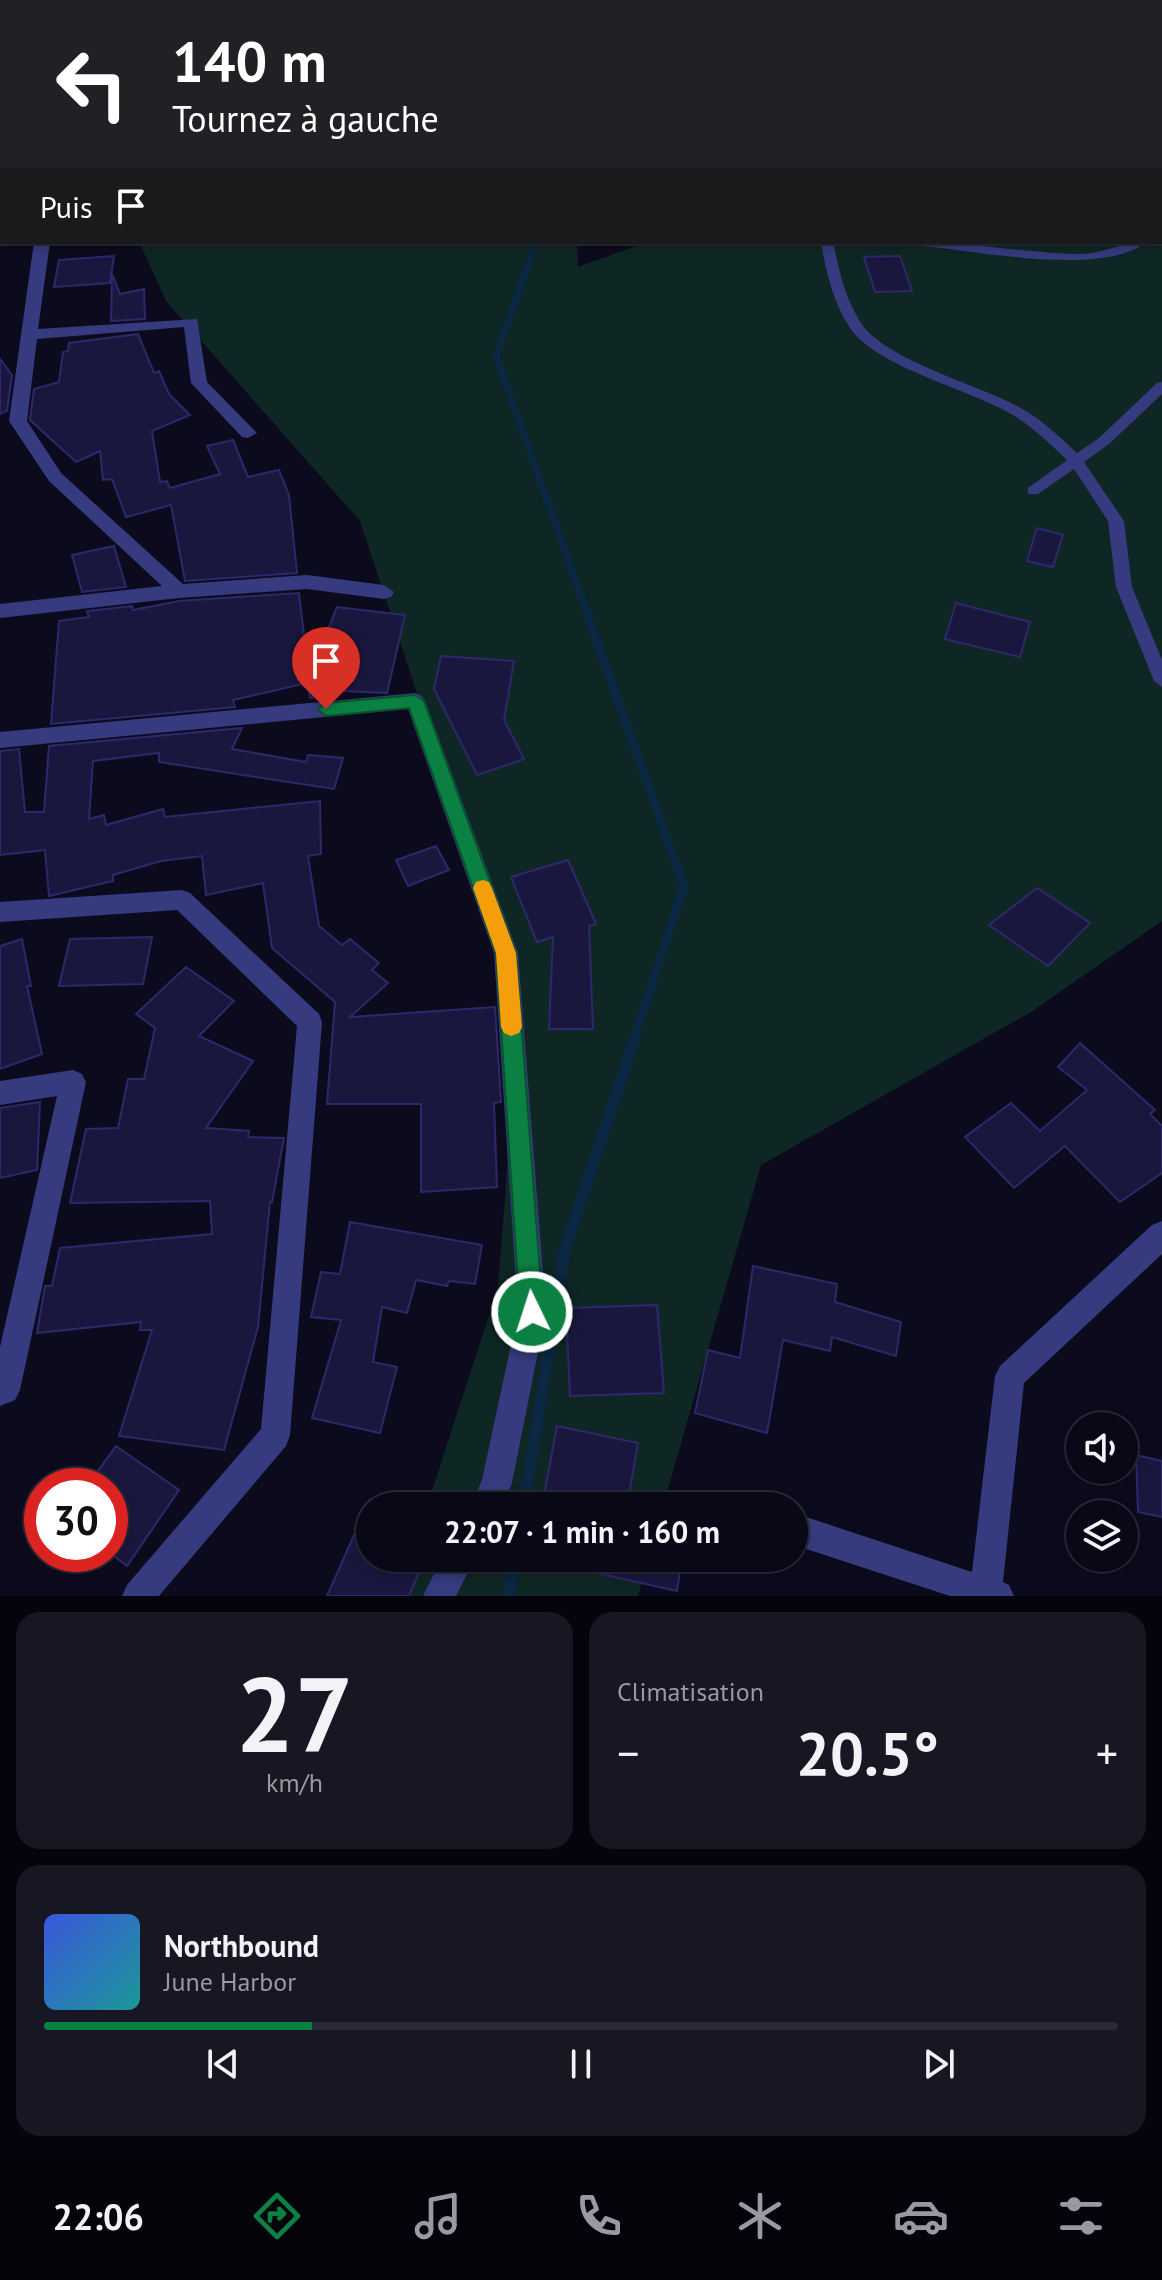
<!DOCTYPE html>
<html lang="fr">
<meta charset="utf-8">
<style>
body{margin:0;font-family:"PT Sans",sans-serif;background:#171623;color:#f1f3f6;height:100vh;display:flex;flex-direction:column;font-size:30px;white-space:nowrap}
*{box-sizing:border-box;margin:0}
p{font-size:26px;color:#999aa1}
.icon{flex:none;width:44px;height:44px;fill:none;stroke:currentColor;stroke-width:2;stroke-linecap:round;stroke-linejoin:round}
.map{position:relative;height:1596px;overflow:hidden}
.drawer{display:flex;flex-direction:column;gap:16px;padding:16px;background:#05040c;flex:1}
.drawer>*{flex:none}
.guide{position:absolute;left:0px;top:0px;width:1162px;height:244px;box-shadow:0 4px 12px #0003,0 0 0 2px #292935;background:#202124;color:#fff;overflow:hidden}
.tools{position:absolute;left:1066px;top:1412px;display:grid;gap:16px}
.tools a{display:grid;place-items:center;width:72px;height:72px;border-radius:50%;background:#090816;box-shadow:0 4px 12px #0003,0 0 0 2px #292935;font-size:40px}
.speed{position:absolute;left:24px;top:1468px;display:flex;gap:16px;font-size:40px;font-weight:700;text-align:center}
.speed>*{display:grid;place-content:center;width:104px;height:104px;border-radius:50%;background:#090816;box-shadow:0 4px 12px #0003,0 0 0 2px #292935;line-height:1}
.speed .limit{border:12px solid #d22;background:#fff;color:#111}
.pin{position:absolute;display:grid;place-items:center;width:68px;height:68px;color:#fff;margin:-82px -34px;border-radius:50% 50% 50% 0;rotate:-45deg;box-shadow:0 0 8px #0007}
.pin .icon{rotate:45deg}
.me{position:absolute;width:88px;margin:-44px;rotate:356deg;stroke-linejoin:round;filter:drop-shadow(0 0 6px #0008)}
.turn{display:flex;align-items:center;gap:28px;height:168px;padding:0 40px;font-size:36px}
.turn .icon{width:104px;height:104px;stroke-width:2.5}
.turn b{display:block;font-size:56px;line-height:68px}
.then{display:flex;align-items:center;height:76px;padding:0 40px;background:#0003;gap:16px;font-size:30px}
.big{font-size:60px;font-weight:700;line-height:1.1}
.drawer .card{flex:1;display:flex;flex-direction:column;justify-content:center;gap:12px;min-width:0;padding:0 28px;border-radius:24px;background:#171623}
.drawer .dial{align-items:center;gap:0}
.dial b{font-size:104px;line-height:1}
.song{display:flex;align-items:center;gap:24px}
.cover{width:96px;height:96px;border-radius:12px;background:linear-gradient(135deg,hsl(230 70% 55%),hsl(180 70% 35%))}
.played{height:8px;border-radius:4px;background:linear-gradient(90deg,#0b8043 25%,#292935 25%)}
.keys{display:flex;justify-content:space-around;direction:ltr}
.heat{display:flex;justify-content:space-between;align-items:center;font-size:44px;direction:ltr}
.drawer .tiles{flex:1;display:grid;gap:16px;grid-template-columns:1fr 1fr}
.card:last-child{grid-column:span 2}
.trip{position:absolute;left:356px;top:1492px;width:452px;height:80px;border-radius:40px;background:#090816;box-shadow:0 4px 12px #0003,0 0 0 2px #292935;font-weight:700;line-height:80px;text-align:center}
.tabs{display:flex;height:128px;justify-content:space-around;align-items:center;background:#040309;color:#999aa1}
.tabs .icon{width:56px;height:56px}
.tabs .active{color:#0b8043}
.tabs b{font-size:36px;color:#f1f3f6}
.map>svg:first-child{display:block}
</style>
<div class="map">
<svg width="1162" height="1596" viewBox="0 0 1162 1596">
<rect width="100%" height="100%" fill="#0c0b1d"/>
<g fill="#0e2724">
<path d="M1017,0H1162V921L1031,1012L761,1165L663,1506H427L498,1288L520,1004L360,521L166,301L139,242H577L578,267L647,242H1160V2Z"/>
<path d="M410,1558H648L638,1596H397Z"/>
</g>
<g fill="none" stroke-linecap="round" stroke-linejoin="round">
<g stroke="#0b2742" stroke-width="6">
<path d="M916,2L920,0"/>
<path d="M527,267L536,242"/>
</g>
<path stroke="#0b2742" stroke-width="7" d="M528,265L496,356L585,607"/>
<path stroke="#0b2742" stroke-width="9" d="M584,605L684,886L633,1042"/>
<g stroke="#0b2742" stroke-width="12">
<path d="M524,1506L564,1252L634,1040"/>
<path d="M509,1596L515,1558"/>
</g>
</g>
<g fill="#1a173f" stroke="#2e286b" stroke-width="2">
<path d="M114,256L110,283L54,287L59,260Z"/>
<path d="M900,256L912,291L875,292L864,257Z"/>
<path d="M112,274L120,294L144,289L145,319L111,321Z"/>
<path d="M138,334L154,373L159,371L169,394L190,415L152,431L160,482L167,481L170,488L220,474L207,446L233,440L248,477L279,470L289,495L297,573L185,581L171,505L126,517L112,479L103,480L100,451L76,462L30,420L34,389L59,382L63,352L68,351L69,343Z"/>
<path d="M0,359L12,375L7,411L0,414Z"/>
<path d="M1037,528L1063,535L1053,567L1027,561Z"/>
<path d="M114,546L126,587L82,592L72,555Z"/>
<path d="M299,593L309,677L337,607L405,615L387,693L342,691L310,698L307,683L233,700L235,707L51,724L59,621L89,617L87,611L132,606L133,610L179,601Z"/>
<path d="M956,603L1030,622L1020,657L945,639Z"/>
<path d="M441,656L514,661L504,720L524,759L477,775L434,689Z"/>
<path d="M242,728L232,749L306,762L308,755L343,758L334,789L159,762V753L93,761L89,819L104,815L106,825L163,809L165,817L320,801L321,854L308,856L319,926L342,945L350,939L379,963L372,970L388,983L350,1017L495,1007L501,1102L494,1103L497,1187L421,1192V1104H327L335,1002L272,948L263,883L206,895L202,856L161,861L113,875V881L49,896L45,850L0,855V751L19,749L25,812H44L49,746Z"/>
<path d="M436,846L449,870L408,886L396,860Z"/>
<path d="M568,860L596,924L589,926L593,1029H549L553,937L537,942L511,877Z"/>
<path d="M1037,888L1090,923L1048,966L989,925Z"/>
<path d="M152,937L143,984L59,986L70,939Z"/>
<path d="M22,939L31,986H27L42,1054L0,1069V946Z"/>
<path d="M186,967L234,1001L199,1036L253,1061L206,1128L249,1131L248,1137L284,1138L272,1202H270L258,1327L224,1450L119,1436L152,1330H140L141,1322L37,1333L45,1286H52L60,1248L212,1234L210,1201L70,1203L86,1129L118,1128L128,1079H144L155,1028L136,1014Z"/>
<path d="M1080,1043L1155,1110L1150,1114L1162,1126V1173L1120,1202L1065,1146L1014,1188L965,1137L1011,1103L1040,1131L1087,1090L1058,1067Z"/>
<path d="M40,1102L37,1170L0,1178V1108Z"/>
<path d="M350,1222L482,1245L475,1284L449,1281L447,1286L416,1280L407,1313L382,1307L373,1362L397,1367L380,1433L312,1418L341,1320L311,1317L321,1272L340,1274Z"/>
<path d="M753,1266L837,1284L835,1302L901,1322L896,1356L832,1337L830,1351L783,1340L767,1433L695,1413L708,1350L740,1358Z"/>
<path d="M657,1305L664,1393L570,1396L566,1308Z"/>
<path d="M557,1426L638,1443L627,1506H542Z"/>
<path d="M116,1446L179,1490L127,1566L110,1553V1486H87Z"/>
<path d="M1136,1455L1162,1461V1517L1138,1512Z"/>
<path d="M370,1499V1558H425L409,1596H327Z"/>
<path d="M575,1558H682L677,1591L574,1568Z"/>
</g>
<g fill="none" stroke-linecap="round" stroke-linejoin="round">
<g fill="#353b7e" fill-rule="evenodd">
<path d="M1162,227V235L1160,236V228Z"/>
<path d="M821,242H833C839,271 845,298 861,323C885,360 979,385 1019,407C1041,419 1059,436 1077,453L1099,438L1157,383L1162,382V394L1109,444L1084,462L1124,521L1132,587L1162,660V687L1154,681L1116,587L1108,521L1074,469L1038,494H1028V488L1067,460C1049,443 1032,426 1011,414C969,389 876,367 850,328C833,302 826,272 821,242Z"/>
<path d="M917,242C971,242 1025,253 1079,254C1102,254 1123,242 1146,242C1105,277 976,251 923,246Z"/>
</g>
<g fill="#353b7e" fill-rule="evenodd">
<path d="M83,0H98L82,2Z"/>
<path d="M127,0H143L144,2H128Z"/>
<path d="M299,0H315L316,2H300Z"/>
<path d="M490,0H506L507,2H491Z"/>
<path d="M662,0H675L674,2Z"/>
<path d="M1023,0H1035L1036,2H1024Z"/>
<path d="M2,52V60L0,61V53Z"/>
<rect x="0" y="113" width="2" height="8"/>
<rect x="1160" y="149" width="2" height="10"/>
<path d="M34,242H50L38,329L197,319L207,382L257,433L248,438L242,437L191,383L184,327L37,339L27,421L61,473L183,584L307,575L384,585L394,592L391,597L384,599L307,589L179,598L0,618V604L162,586L49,481L9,421Z"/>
<path d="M415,693L422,696L425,701L518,953L546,1312L512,1483L502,1506H471L482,1480L518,1312L494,953L408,709L0,748V732Z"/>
<path d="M182,890L190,893L319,1014L322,1022L290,1435L286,1446L159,1596H122L127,1585L261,1429L297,1026L177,910L0,922V902Z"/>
<path d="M73,1070L82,1074L86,1082L20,1390L15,1400L0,1406V1347L57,1096L0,1105V1081Z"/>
<path d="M1162,1221V1254L1024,1383L1003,1582L1009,1585L1014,1596H950L794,1545V1513L972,1572L995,1376L1000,1366L1152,1225Z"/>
<path d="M721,1490L736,1495L740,1506H706L710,1494Z"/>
<path d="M442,1558H475L456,1596H423Z"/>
</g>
</g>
<path fill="#0b8043" stroke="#07532c" stroke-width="2" d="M415,695L424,701L516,953L543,1312L540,1320L532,1323L523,1320L520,1312L496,953L409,708L326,716L318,709L326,703Z"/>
<path fill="#f59e0b" d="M483,880L489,882L492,888L516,953L522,1027L519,1033L511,1036L504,1033L501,1027L496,953L473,888L476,882Z"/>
</svg>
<div class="tools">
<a><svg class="icon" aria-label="sound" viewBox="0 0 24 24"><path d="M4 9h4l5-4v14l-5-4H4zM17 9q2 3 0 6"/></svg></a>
<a><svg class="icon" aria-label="layers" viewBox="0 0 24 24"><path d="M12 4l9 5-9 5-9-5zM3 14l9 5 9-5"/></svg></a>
</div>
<div class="speed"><div class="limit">30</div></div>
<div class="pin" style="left:326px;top:709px;background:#d93025"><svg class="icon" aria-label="arrive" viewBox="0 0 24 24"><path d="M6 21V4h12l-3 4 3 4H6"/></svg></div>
<svg class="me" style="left:532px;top:1312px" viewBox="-20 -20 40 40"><circle r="17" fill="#0b8043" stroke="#fff" stroke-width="3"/><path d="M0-11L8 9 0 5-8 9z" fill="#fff"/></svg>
<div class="trip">22:07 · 1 min · 160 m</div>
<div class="guide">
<div class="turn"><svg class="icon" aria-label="left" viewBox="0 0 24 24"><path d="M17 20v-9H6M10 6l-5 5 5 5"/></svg><div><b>140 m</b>Tournez à gauche</div></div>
<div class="then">Puis<svg class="icon" aria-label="arrive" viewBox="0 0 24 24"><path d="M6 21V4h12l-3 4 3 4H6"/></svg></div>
</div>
</div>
<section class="drawer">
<div class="tiles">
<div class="card dial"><b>27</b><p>km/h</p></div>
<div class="card"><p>Climatisation</p>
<div class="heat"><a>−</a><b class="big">20.5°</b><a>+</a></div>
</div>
<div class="card">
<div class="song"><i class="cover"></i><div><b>Northbound</b><p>June Harbor</p></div></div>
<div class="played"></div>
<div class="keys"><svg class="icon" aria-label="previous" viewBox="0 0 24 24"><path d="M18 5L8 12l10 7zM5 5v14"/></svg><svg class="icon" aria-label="pause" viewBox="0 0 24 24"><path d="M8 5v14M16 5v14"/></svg><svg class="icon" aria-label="next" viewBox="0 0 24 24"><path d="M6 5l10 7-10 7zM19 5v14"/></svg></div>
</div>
</div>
</section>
<nav class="tabs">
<b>22:06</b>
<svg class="icon active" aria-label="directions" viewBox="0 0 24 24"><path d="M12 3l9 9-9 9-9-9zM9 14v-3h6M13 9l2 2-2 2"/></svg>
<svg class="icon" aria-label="music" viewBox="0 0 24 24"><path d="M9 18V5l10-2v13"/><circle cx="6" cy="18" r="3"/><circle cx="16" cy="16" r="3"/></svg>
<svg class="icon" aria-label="phone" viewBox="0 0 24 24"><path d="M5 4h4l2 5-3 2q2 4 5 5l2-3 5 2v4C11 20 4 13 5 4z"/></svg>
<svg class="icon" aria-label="climate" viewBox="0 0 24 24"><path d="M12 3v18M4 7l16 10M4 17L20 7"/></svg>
<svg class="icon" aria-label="car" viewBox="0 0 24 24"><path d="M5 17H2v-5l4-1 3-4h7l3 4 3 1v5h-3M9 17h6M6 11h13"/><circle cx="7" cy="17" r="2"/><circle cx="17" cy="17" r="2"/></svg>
<svg class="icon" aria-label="filters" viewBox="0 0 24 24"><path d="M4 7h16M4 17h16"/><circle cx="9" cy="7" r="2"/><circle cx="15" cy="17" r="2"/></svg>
</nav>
